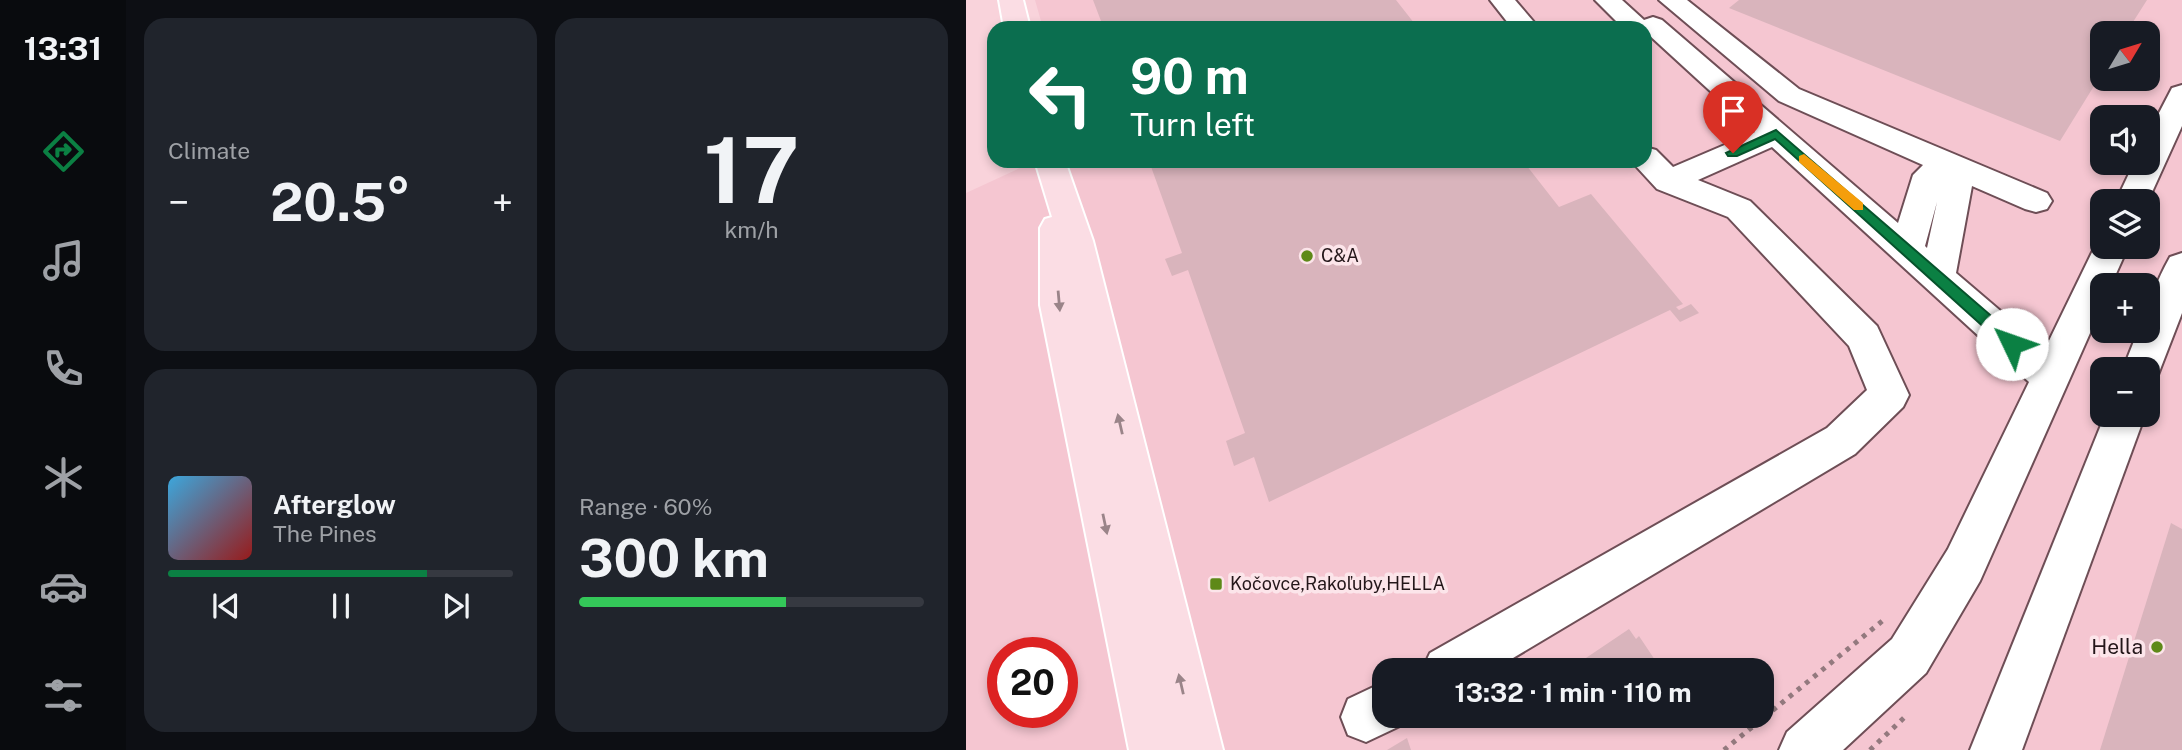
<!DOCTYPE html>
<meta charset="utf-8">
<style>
body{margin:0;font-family:"Public Sans",sans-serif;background:#20242c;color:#f1f3f6;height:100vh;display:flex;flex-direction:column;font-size:26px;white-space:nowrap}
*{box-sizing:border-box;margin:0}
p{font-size:23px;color:#9ea1a6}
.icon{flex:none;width:38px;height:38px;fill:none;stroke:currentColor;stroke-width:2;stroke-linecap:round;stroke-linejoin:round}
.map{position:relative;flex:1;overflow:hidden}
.panel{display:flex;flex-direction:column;gap:18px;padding:18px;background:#0d0f14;width:840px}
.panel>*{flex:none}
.hud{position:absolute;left:21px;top:21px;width:665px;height:147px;border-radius:21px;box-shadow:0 4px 10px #0003;background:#0b6e4f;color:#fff;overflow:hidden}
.needle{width:46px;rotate:52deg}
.fabs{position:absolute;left:1124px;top:21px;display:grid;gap:14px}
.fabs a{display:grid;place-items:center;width:70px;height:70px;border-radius:14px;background:#171b24;box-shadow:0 4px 10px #0003;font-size:35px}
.speed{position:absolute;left:21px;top:637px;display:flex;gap:14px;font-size:35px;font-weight:700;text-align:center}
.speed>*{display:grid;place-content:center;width:91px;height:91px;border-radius:50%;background:#171b24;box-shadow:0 4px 10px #0003;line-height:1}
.speed .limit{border:10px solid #d22;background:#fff;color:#111}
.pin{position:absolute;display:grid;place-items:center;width:60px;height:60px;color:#fff;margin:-72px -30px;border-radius:50% 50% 50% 0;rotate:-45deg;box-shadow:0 0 7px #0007}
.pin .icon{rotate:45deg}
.me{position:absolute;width:77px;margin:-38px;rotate:312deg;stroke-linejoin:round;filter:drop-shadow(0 0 5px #0008)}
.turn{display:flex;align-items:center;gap:24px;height:147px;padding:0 28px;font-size:32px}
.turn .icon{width:91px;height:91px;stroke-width:2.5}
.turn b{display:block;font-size:49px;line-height:60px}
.big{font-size:52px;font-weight:700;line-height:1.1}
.panel .tile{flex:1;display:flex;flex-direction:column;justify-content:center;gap:10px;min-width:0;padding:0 24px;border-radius:21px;background:#20242c}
.panel .dial{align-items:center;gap:0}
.dial b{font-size:91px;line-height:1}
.song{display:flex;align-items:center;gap:21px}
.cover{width:84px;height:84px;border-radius:10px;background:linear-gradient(135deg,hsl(200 70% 55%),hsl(0 70% 35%))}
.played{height:7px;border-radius:4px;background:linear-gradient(90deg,#0b8043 75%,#363941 75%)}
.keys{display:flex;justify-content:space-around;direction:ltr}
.heat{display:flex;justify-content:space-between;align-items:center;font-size:38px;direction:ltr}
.charge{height:10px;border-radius:5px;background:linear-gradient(90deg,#34c759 60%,#363941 0)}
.panel .tiles{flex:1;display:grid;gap:18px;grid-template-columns:repeat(2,1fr)}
.trip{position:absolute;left:406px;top:658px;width:402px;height:70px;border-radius:21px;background:#171b24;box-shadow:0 4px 10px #0003;font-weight:700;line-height:70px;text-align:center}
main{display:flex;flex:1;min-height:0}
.tabs{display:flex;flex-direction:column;width:126px;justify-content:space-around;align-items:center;background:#090b0e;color:#9ea1a6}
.tabs .icon{width:49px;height:49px}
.tabs .selected{color:#0b8043}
.tabs b{font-size:32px;color:#f1f3f6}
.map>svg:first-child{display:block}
</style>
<main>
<nav class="tabs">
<b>13:31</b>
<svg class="icon selected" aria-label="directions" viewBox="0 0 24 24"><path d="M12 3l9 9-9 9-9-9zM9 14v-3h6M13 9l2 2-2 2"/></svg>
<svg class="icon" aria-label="music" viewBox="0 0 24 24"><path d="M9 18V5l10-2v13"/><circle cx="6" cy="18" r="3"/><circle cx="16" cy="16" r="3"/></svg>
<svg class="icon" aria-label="phone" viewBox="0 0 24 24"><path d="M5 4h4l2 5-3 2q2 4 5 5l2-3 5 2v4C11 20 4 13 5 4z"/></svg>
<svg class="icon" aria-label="climate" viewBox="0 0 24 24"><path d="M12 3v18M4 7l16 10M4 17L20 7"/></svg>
<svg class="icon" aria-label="car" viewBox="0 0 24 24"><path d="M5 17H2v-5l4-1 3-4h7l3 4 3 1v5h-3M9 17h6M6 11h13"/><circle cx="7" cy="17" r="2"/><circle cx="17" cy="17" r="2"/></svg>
<svg class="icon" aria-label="filters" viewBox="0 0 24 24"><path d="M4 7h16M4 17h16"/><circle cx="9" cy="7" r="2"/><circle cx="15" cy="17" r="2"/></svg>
</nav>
<section class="panel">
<div class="tiles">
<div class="tile"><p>Climate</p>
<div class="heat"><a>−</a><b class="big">20.5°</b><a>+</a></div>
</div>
<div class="tile dial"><b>17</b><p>km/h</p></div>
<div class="tile">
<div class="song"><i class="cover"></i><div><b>Afterglow</b><p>The Pines</p></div></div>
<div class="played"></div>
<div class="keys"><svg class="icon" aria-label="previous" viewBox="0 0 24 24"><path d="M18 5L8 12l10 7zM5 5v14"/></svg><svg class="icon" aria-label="pause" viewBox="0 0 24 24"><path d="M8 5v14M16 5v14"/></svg><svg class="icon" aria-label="next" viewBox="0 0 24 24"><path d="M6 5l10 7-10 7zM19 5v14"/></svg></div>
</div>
<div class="tile"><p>Range · 60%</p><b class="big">300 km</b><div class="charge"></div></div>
</div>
</section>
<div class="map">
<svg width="1216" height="750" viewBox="0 0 1216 750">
<rect width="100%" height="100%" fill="#f9d3db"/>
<path fill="#f5c6d1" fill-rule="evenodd" d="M69,0H1216V750H0V193L69,161H679V28H77ZM1136,33H1181V79H1136ZM1136,117H1181V163H1136ZM1136,201H1181V247H1136ZM1136,285H1181V331H1136ZM1136,369H1181V415H1136ZM37,653H96V712H37ZM418,670H796V716H418Z"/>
<g fill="#d9b4bc">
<path d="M127,0H430L452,28H123L122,24L135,21Z"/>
<path d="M773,0H1181L1160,33H1136V73L1094,141L763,8Z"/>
<path d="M183,161H557L593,207L625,194L717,304L710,307L713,310L725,304L733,313L714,322L704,310L303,502L288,457L268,466L260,441L279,433L222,270L206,276L199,259L216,253Z"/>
<path d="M1205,523L1216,529V750H1134Z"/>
<path d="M663,629L670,639L673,636L689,660L675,670H623L617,660Z"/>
<path d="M441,738L445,750H421Z"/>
</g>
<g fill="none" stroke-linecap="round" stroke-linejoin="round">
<defs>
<g id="minor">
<path d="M524,0H549L573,28H546Z"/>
<path d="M629,0H656L678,20L687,17L696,20L932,223L947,175L957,165L813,101L693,0H721L833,89L1081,193L1086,201L1081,209L1070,212L1059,209L1006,186L990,273L1079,349L1133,238L1136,237V247H1162L1145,285H1136V306L1014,581L960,673L877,750H813L821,732L926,639L982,549L1063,382L806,147L732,180L784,201L911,326L943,395L937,407L889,454L527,670H456L464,653L861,428L901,390L883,346L762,217L691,189L668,164L666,161H679V147L690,150L707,167L789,132L683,35L679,36V28H657ZM971,202L961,248L959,246Z"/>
<path d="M1216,85V126L1182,201H1150L1168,163H1181V136L1206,88Z"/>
<path d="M1216,253V313L1190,380L1181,383V369H1157L1172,331H1181C1181,304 1191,280 1204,257Z"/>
<path d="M1139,415H1179L1056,750H1004Z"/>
<path d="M418,682V716H440L436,725L400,742L382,735L375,717L382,699Z"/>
</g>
<g id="major">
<path d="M33,0H57L64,28H38Z"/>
<path d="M69,161H99L127,241L257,750H163L74,305V228L79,219L86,217Z"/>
</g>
</defs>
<use href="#minor" stroke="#6e4e56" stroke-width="4"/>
<use href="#major" stroke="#fff" stroke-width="4"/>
<path stroke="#93797e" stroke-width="4.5" stroke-dasharray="3.5 5" stroke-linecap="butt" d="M1181,228L1189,210"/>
<g stroke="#93797e" stroke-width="5" stroke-dasharray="4.5 6" stroke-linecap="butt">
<path d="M758,750L920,618"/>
<path d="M904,750L942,714"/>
</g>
<use href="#minor" fill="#fff" fill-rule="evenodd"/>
<use href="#major" fill="#fbdde4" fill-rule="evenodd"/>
</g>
<defs><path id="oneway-solid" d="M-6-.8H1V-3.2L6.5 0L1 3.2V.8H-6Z" transform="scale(1.75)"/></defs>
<g fill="#9a8489">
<use href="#oneway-solid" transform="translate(93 301) rotate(85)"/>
<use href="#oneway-solid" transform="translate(154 424) rotate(-103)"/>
<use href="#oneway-solid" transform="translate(139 524) rotate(78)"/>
<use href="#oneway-solid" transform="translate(215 684) rotate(-103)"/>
</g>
<path fill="#0b8043" stroke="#07532c" stroke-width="2" d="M810,130L1052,339L1054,344L1052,348H1041L809,139L771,156H762L760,153Z"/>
<path fill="#f59e0b" d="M838,154L897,203V210H888L833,162V156Z"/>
<g fill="#5e8918" stroke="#fce5ea" stroke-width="2.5">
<circle cx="341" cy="256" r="7"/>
<rect x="243" y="577" width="14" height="14" rx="3.5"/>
<circle cx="1191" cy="647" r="7"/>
</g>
<g text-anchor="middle" stroke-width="7" stroke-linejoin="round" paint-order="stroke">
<g font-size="18" fill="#24171a" stroke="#fce5ea" text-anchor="start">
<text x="355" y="262">C&amp;A</text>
<text x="264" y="590">Kočovce,Rakoľuby,HELLA</text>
</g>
<g font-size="21" fill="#24171a" stroke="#fce5ea" text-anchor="end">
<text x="1177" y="654">Hella</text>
</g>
</g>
</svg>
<div class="fabs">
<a><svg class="needle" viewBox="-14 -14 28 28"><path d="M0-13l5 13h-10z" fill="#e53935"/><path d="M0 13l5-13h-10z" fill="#9ea1a6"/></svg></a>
<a><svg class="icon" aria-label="sound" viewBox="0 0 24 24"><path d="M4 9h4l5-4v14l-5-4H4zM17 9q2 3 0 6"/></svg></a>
<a><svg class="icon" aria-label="layers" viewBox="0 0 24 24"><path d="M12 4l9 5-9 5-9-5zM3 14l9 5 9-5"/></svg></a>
<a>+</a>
<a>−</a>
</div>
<div class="speed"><div class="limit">20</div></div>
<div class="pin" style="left:767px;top:153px;background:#d93025"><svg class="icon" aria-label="arrive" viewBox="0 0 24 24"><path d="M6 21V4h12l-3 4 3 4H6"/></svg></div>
<svg class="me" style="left:1046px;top:344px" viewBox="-20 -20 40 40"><circle r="19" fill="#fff"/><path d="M0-13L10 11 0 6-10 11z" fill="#0b8043"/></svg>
<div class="trip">13:32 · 1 min · 110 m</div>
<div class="hud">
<div class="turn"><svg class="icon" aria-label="left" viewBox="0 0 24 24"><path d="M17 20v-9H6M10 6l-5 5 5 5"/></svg><div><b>90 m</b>Turn left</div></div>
</div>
</div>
</main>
